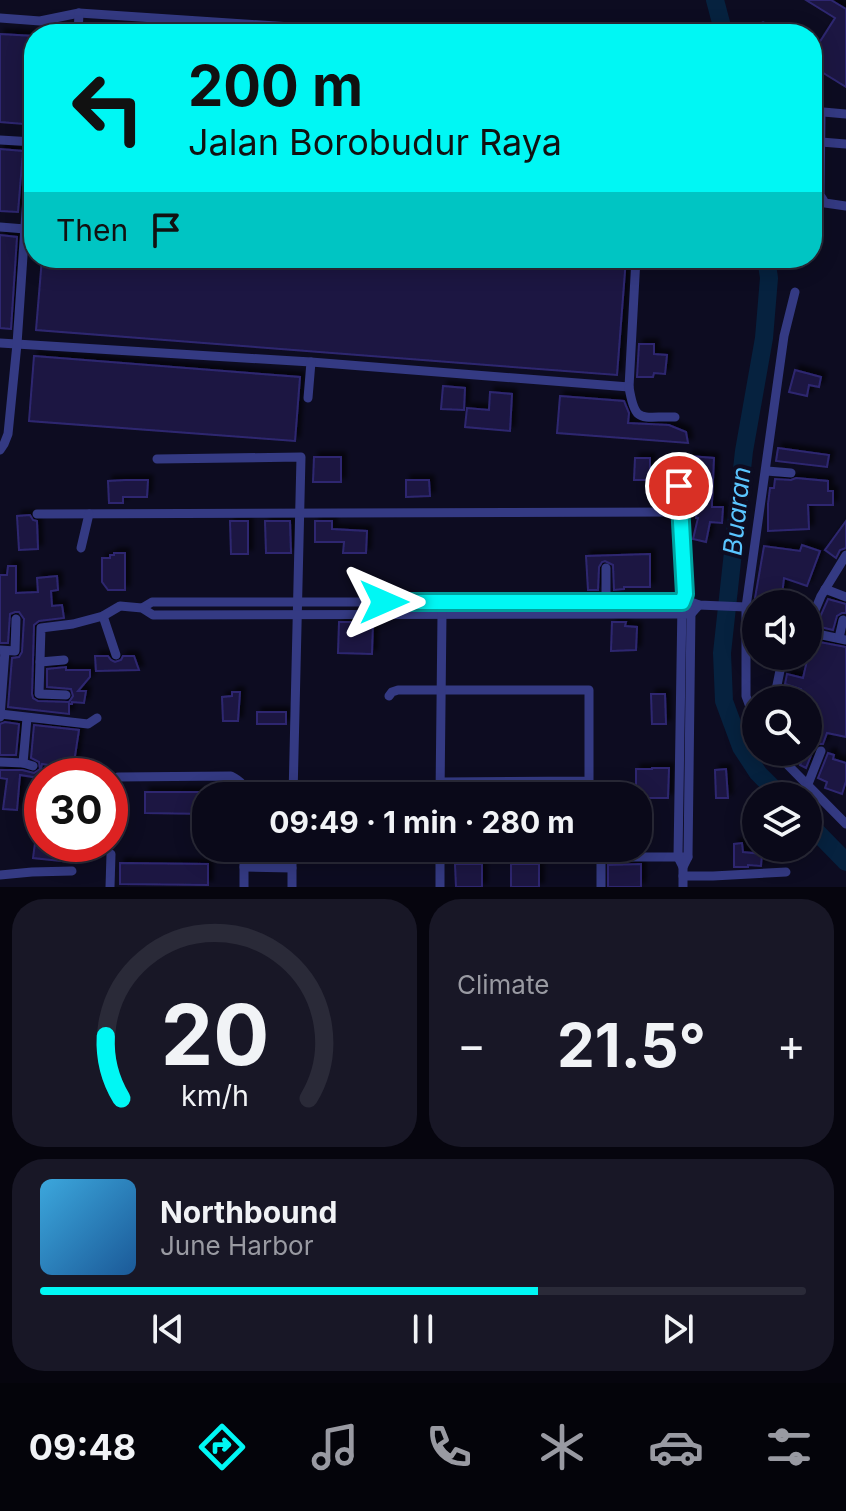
<!DOCTYPE html>
<meta charset="utf-8">
<style>
body{margin:0;font-family:Inter,sans-serif;background:#181726;color:#f1f3f6;height:100vh;display:flex;flex-direction:column;font-size:30px;white-space:nowrap}
*{box-sizing:border-box;margin:0}
p{font-size:26px;color:#999aa2}
.icon{flex:none;width:44px;height:44px;fill:none;stroke:currentColor;stroke-width:2;stroke-linecap:round;stroke-linejoin:round}
.map{position:relative;height:887px;overflow:hidden}
.drawer{display:flex;flex-direction:column;gap:12px;padding:12px;background:#06050e;flex:1}
.drawer>*{flex:none}
.top-card{position:absolute;left:24px;top:24px;width:798px;height:244px;border-radius:32px;box-shadow:0 4px 20px #0003,0 0 0 2px #2a2a38;background:#00f7f4;color:#111;overflow:hidden}
.fabs{position:absolute;left:742px;top:590px;display:grid;gap:16px}
.fabs a{display:grid;place-items:center;width:80px;height:80px;border-radius:50%;background:#0a0919;box-shadow:0 4px 20px #0003,0 0 0 2px #2a2a38;font-size:40px}
.speed{position:absolute;left:24px;top:758px;display:flex;gap:16px;font-size:40px;font-weight:700;text-align:center}
.speed>*{display:grid;place-content:center;width:104px;height:104px;border-radius:50%;background:#0a0919;box-shadow:0 4px 20px #0003,0 0 0 2px #2a2a38;line-height:1}
.speed .limit{border:12px solid #d22;background:#fff;color:#111}
.pin{position:absolute;display:grid;place-items:center;width:68px;height:68px;color:#fff;margin:-34px;border:4px solid #fff;border-radius:50%;box-shadow:0 2px 8px #0007}
.me{position:absolute;width:88px;margin:-44px;rotate:90deg;stroke-linejoin:round;filter:drop-shadow(0 0 6px #0008)}
.turn{display:flex;align-items:center;gap:28px;height:168px;padding:0 32px;font-size:36px}
.turn .icon{width:104px;height:104px;stroke-width:2.5}
.turn b{display:block;font-size:56px;line-height:68px}
.then{display:flex;align-items:center;height:76px;padding:0 32px;background:#0003;gap:16px;font-size:30px}
.big{font-size:60px;font-weight:700;line-height:1.1}
.drawer .widget{flex:1;display:flex;flex-direction:column;justify-content:center;gap:12px;min-width:0;padding:0 28px;border-radius:32px;background:#181726}
.drawer .dial{align-items:center;gap:0}
.dial svg{height:208px;overflow:visible;fill:none;stroke:#2a2a38;stroke-width:7;stroke-linecap:round;text-anchor:middle}
.dial text{fill:#f1f3f6;stroke:none}
.song{display:flex;align-items:center;gap:24px}
.cover{width:96px;height:96px;border-radius:12px;background:linear-gradient(135deg,hsl(200 70% 55%),hsl(210 70% 35%))}
.played{height:8px;border-radius:4px;background:linear-gradient(90deg,#00f7f4 65%,#2a2a38 65%)}
.keys{display:flex;justify-content:space-around;direction:ltr}
.heat{display:flex;justify-content:space-between;align-items:center;font-size:44px;direction:ltr}
.drawer .tiles{flex:1;display:grid;gap:12px;grid-template-columns:1fr 1fr}
.widget:last-child{grid-column:span 2}
.trip{position:absolute;left:192px;top:782px;width:460px;height:80px;border-radius:32px;background:#0a0919;box-shadow:0 4px 20px #0003,0 0 0 2px #2a2a38;font-weight:700;line-height:80px;text-align:center}
.menu{display:flex;height:128px;justify-content:space-around;align-items:center;background:#04040a;color:#999aa2}
.menu .icon{width:56px;height:56px}
.menu .on{color:#00f7f4}
.menu b{font-size:36px;color:#f1f3f6}
.map>svg:first-child{display:block}
</style>
<div class="map">
<svg width="846" height="887" viewBox="0 0 846 887">
<defs>
<filter id="shadow"><feDropShadow dx="4.5" dy="-4.5" stdDeviation="2" flood-color="#0009"/></filter>
</defs>
<rect width="100%" height="100%" fill="#0d0c21"/>
<g fill="none" stroke-linecap="round" stroke-linejoin="round">
<g stroke="#06223f" stroke-width="18">
<path d="M715,0L724,34"/>
<path d="M766,258L769,278L764,338L744,451L722,653L724,701L741,747L758,773L781,796"/>
<path d="M808,823L846,862"/>
</g>
</g>
<g fill="#1b1743" stroke="#2e2870" stroke-width="2" filter="url(#shadow)">
<path d="M806,0H831L846,9V87L812,66V54L835,18Z"/>
<path d="M0,34L34,36L30,88L27,94L24,124L0,122Z"/>
<path d="M0,149L23,151L18,212L0,211Z"/>
<path d="M0,235L17,237L11,329L0,328Z"/>
<path d="M42,258H626L617,375L36,330Z"/>
<path d="M639,344H654V354L667,355L665,374L654,373L653,377H637Z"/>
<path d="M34,356L300,377L295,441L29,421Z"/>
<path d="M795,370L821,377L819,387L809,385L807,396L789,392Z"/>
<path d="M443,386L465,388L464,410L441,409Z"/>
<path d="M490,392L512,394L510,431L465,427L467,408L489,410Z"/>
<path d="M560,396L624,401L629,413L628,423L669,425L686,432L688,443L557,433Z"/>
<path d="M778,448L829,455L827,467L776,461Z"/>
<path d="M689,456L714,458L712,502V507H723L722,523L710,522L706,542L693,539L698,518H696L697,508H687L686,487L699,488L701,466L688,465Z"/>
<path d="M314,457H341V482H313Z"/>
<path d="M635,458H650V480H634Z"/>
<path d="M796,478L828,481V491H833V505H808L809,529L768,531V504L770,488H774L775,479L791,480Z"/>
<path d="M126,480H148L147,497H123V503H109L108,481Z"/>
<path d="M406,480H429L430,496L406,497Z"/>
<path d="M30,515L33,520L37,521L38,549L19,550L17,516Z"/>
<path d="M230,521H248V554H231Z"/>
<path d="M265,521H290L291,553H266Z"/>
<path d="M315,521H332V529L367,531L366,553H343L344,542H315Z"/>
<path d="M846,521V548L840,550L836,558L825,550Z"/>
<path d="M802,545L820,551L807,586L784,578L781,604H754L764,546L800,551Z"/>
<path d="M114,553H125V590H108L102,582V558H110V555H114Z"/>
<path d="M650,554V587H624V589L614,590L613,565L605,561L602,562L599,567L598,590H588L586,556Z"/>
<path d="M8,566H16V593L38,592L37,578L57,576L58,590L51,591L52,606L62,605L64,618L39,621L34,625L32,694L33,698L38,701L69,702L73,696L71,689L47,687V669L66,667V670H90V677L78,691H86L84,703L72,702V704H69V714L8,707L12,658L19,657L22,652L24,619L19,612H15L10,614L8,643H0V575H7Z"/>
<path d="M828,599L846,604V613H842L837,616L833,630L816,626Z"/>
<path d="M339,622H373L372,654L338,653Z"/>
<path d="M612,622H626L625,626L637,627L636,650L611,651Z"/>
<path d="M809,640L846,647V737L827,733L823,744H819L814,748L806,768L800,765L805,752H808V700H801L803,694L801,689L785,684L787,674L803,678L808,656Z"/>
<path d="M95,656H108L111,660L115,662L121,660L123,656H134L139,670L96,671Z"/>
<path d="M232,692H240L238,721H223L222,697L232,696Z"/>
<path d="M651,694H665L666,724H652Z"/>
<rect x="257" y="712" width="29" height="12"/>
<path d="M5,722L19,724L16,755H0V724Z"/>
<path d="M34,725L79,730L73,769L42,764L39,778L20,775L17,810L3,809L7,779L0,778V770H22L34,773L40,769L39,762L31,758Z"/>
<path d="M828,753L834,755L833,759L846,763V781L842,794L825,788L827,782L818,778Z"/>
<path d="M652,768H669L668,798H638L636,796V769H652Z"/>
<path d="M726,769L728,798H716L715,770Z"/>
<path d="M145,792H206V814L145,813Z"/>
<path d="M37,828H42V844H72L70,862L33,858Z"/>
<path d="M742,843L743,852L762,854L761,866L748,865V867H734V844Z"/>
<path d="M120,863L208,864V885L120,884Z"/>
<path d="M455,864H482V887H456Z"/>
<rect x="511" y="864" width="28" height="23"/>
<path d="M641,864V887H608V865Z"/>
</g>
<g fill="none" stroke-linecap="round" stroke-linejoin="round">
<g stroke="#343a83" stroke-width="9">
<path d="M0,18L40,21L79,13L397,34"/>
<path d="M763,26L765,34"/>
<path d="M78,34L79,13"/>
<path d="M812,111L846,114"/>
<path d="M821,113L820,195L825,203L846,206"/>
<path d="M0,140L34,142"/>
<path d="M821,142L846,144"/>
<path d="M0,227L25,229"/>
<path d="M0,343L311,362L629,387L636,258"/>
<path d="M629,387C635,425 641,416 675,417"/>
<path d="M308,398L311,362"/>
<path d="M0,450L4,444L8,434L17,344L34,94"/>
<path d="M157,459L301,457L293,796"/>
<path d="M677,460L685,594L682,602L678,857L683,867"/>
<path d="M767,471L791,473"/>
<path d="M37,514L681,512"/>
<path d="M81,548L89,514"/>
<path d="M606,568V602"/>
<path d="M825,589L846,597"/>
<path d="M142,608L152,602H691L699,605L746,607"/>
<path d="M103,616L116,655"/>
<path d="M808,627L821,596L846,555"/>
<path d="M808,632L846,640"/>
<path d="M839,638L843,620"/>
<path d="M0,650L15,651L16,619"/>
<path d="M783,656L776,690L796,695"/>
<path d="M40,662L64,660"/>
<path d="M66,695L39,694L41,628L73,624L103,616L120,606L142,608L153,615L691,614L699,605"/>
<path d="M389,696L392,692L398,690H589V781L441,782"/>
<path d="M0,714L88,724L97,718"/>
<path d="M0,717L5,651"/>
<path d="M756,723L746,696V607L784,336L795,292"/>
<path d="M775,752L846,824"/>
<path d="M0,762L23,763L33,766"/>
<path d="M23,763L27,718"/>
<path d="M118,777L231,776C241,781 245,785 245,796"/>
<path d="M808,784L821,751"/>
<path d="M440,796L442,614"/>
<path d="M440,848V887"/>
<path d="M601,856V887"/>
<path d="M292,857H688"/>
<path d="M244,867L292,868"/>
<path d="M0,875L32,872L72,871"/>
<path d="M683,876H713L786,872"/>
<path d="M110,887L111,854"/>
<path d="M244,887V848"/>
<path d="M292,887V848"/>
<path d="M683,887V867L688,857L691,611"/>
</g>
</g>
<g fill="none" stroke-linecap="round" stroke-linejoin="round">
<defs>
<path id="route" d="M384,602H682L685,594L679,486"/>
</defs>
<use href="#route" stroke="#00a19f" stroke-width="20"/>
<use href="#route" stroke="#00f7f4" stroke-width="14"/>
</g>
<g text-anchor="middle" stroke-width="8" stroke-linejoin="round" paint-order="stroke">
<g font-size="26" font-style="italic" fill="#5ac5ff" stroke="#0d0c21">
<text transform="translate(737 511) rotate(-84)" y="9">Buaran</text>
</g>
</g>
</svg>
<div class="fabs">
<a><svg class="icon" aria-label="sound" viewBox="0 0 24 24"><path d="M4 9h4l5-4v14l-5-4H4zM17 9q2 3 0 6"/></svg></a>
<a><svg class="icon" aria-label="search" viewBox="0 0 24 24"><circle cx="10" cy="10" r="6"/><path d="M15 15l6 6"/></svg></a>
<a><svg class="icon" aria-label="layers" viewBox="0 0 24 24"><path d="M12 4l9 5-9 5-9-5zM3 14l9 5 9-5"/></svg></a>
</div>
<div class="speed"><div class="limit">30</div></div>
<div class="pin" style="left:679px;top:486px;background:#d93025"><svg class="icon" aria-label="arrive" viewBox="0 0 24 24"><path d="M6 21V4h12l-3 4 3 4H6"/></svg></div>
<svg class="me" style="left:384px;top:602px" viewBox="-20 -20 40 40"><path d="M0-17L14 15 0 8-14 15z" fill="#00f7f4" stroke="#fff" stroke-width="4"/></svg>
<div class="trip">09:49 · 1 min · 280 m</div>
<div class="top-card">
<div class="turn"><svg class="icon" aria-label="left" viewBox="0 0 24 24"><path d="M17 20v-9H6M10 6l-5 5 5 5"/></svg><div><b>200 m</b>Jalan Borobudur Raya</div></div>
<div class="then">Then<svg class="icon" aria-label="arrive" viewBox="0 0 24 24"><path d="M6 21V4h12l-3 4 3 4H6"/></svg></div>
</div>
</div>
<section class="drawer">
<div class="tiles">
<div class="widget dial"><svg viewBox="0 0 100 80">
<path d="M14 69A42 42 0 1 1 86 69"/>
<path d="M14 69A42 42 0 0 1 8 45" stroke="#00f7f4"/>
<text x="50" y="56" font-size="32" font-weight="700">20</text>
<text x="50" y="72" font-size="11">km/h</text>
</svg></div>
<div class="widget"><p>Climate</p>
<div class="heat"><a>−</a><b class="big">21.5°</b><a>+</a></div>
</div>
<div class="widget">
<div class="song"><i class="cover"></i><div><b>Northbound</b><p>June Harbor</p></div></div>
<div class="played"></div>
<div class="keys"><svg class="icon" aria-label="previous" viewBox="0 0 24 24"><path d="M18 5L8 12l10 7zM5 5v14"/></svg><svg class="icon" aria-label="pause" viewBox="0 0 24 24"><path d="M8 5v14M16 5v14"/></svg><svg class="icon" aria-label="next" viewBox="0 0 24 24"><path d="M6 5l10 7-10 7zM19 5v14"/></svg></div>
</div>
</div>
</section>
<nav class="menu">
<b>09:48</b>
<svg class="icon on" aria-label="directions" viewBox="0 0 24 24"><path d="M12 3l9 9-9 9-9-9zM9 14v-3h6M13 9l2 2-2 2"/></svg>
<svg class="icon" aria-label="music" viewBox="0 0 24 24"><path d="M9 18V5l10-2v13"/><circle cx="6" cy="18" r="3"/><circle cx="16" cy="16" r="3"/></svg>
<svg class="icon" aria-label="phone" viewBox="0 0 24 24"><path d="M5 4h4l2 5-3 2q2 4 5 5l2-3 5 2v4C11 20 4 13 5 4z"/></svg>
<svg class="icon" aria-label="climate" viewBox="0 0 24 24"><path d="M12 3v18M4 7l16 10M4 17L20 7"/></svg>
<svg class="icon" aria-label="car" viewBox="0 0 24 24"><path d="M5 17H2v-5l4-1 3-4h7l3 4 3 1v5h-3M9 17h6M6 11h13"/><circle cx="7" cy="17" r="2"/><circle cx="17" cy="17" r="2"/></svg>
<svg class="icon" aria-label="filters" viewBox="0 0 24 24"><path d="M4 7h16M4 17h16"/><circle cx="9" cy="7" r="2"/><circle cx="15" cy="17" r="2"/></svg>
</nav>
